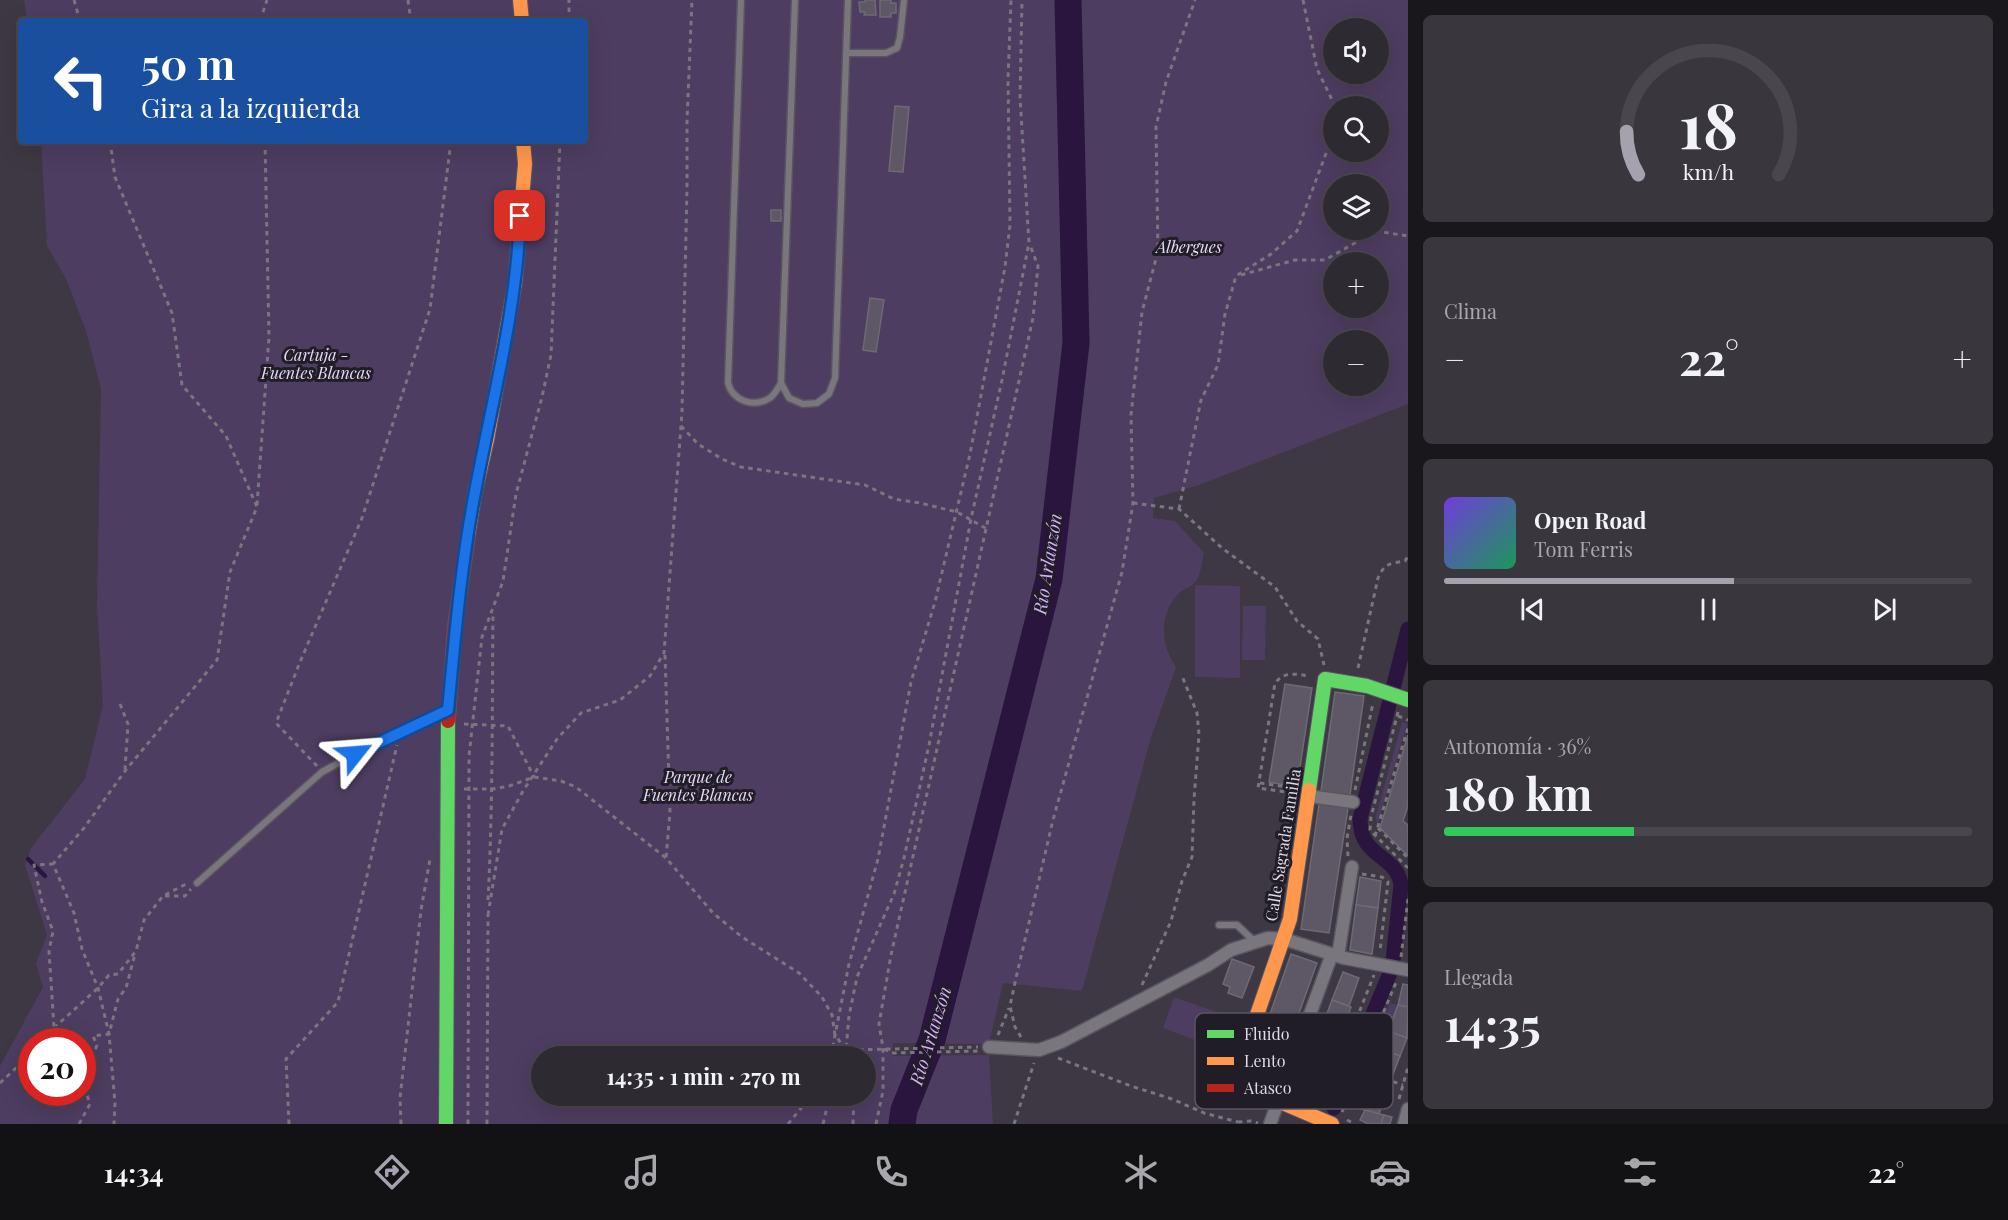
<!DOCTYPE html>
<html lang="es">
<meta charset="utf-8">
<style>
body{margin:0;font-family:"Playfair Display",serif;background:#3a363e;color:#f1f3f6;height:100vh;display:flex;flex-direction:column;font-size:22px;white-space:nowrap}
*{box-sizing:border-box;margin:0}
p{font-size:20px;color:#a7a7ac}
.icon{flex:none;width:33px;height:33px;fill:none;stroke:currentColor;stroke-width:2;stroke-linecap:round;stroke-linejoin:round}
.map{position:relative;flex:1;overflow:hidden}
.sheet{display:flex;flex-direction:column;gap:15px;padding:15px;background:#19171c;width:600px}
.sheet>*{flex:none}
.banner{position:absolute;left:18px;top:18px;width:570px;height:126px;border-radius:6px;box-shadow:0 6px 24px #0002,0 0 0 2px #49464d;background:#1a4fa0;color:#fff;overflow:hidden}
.controls{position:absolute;left:1323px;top:18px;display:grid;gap:12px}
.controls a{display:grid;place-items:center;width:66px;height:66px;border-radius:50%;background:#2e2a32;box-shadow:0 6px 24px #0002,0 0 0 2px #49464d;font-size:30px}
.speed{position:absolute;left:18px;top:1028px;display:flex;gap:12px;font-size:30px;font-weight:700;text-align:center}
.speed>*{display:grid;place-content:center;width:78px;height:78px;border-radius:50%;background:#2e2a32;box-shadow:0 6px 24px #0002,0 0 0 2px #49464d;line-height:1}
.speed .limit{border:9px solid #d22;background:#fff;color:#111}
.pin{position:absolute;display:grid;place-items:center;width:51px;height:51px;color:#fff;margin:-26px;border-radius:12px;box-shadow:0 3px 9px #0006}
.me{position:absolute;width:66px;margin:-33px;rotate:62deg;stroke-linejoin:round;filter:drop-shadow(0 0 4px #0008)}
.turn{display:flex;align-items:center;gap:21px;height:126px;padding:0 24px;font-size:27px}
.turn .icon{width:78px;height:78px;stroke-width:2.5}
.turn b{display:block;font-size:42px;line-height:51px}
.big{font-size:45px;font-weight:700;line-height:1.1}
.sheet .tile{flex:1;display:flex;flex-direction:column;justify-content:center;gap:9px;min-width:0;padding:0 21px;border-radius:9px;background:#3a363e}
.sheet .dial{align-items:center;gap:0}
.dial svg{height:156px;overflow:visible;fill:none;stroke:#49464d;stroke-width:7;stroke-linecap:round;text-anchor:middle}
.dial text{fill:#f1f3f6;stroke:none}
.song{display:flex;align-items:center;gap:18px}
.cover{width:72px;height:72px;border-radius:9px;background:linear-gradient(135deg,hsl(260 70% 55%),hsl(150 70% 35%))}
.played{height:6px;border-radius:3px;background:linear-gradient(90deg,#a6a1ae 55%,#49464d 55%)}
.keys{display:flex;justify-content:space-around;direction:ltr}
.heat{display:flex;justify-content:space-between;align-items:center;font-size:33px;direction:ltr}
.charge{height:9px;border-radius:4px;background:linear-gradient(90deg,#34c759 36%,#49464d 0)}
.trip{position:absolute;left:531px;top:1046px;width:345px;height:60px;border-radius:30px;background:#2e2a32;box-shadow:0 6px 24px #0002,0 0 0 2px #49464d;font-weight:700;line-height:60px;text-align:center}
.tab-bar{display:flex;height:96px;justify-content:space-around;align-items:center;background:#121114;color:#a7a7ac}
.tab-bar .icon{width:42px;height:42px}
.tab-bar .active{color:#a6a1ae}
.tab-bar b{font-size:27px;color:#f1f3f6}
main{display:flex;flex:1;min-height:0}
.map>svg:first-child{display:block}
</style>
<main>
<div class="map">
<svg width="1408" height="1124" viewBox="0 0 1408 1124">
<rect width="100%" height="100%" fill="#3d3843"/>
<g fill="#4d3d61" fill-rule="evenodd">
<path d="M24,0H1408V404L1199,485L1154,498L1153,518L1175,521L1204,553C1202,561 1201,573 1197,580C1194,586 1183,589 1178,594C1158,616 1161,645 1176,667L1150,741L1082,991L1003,983L989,1044L893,1043L892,1056L989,1055L993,1124H0V1066L43,987L36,963L47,935L25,865L31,848L85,779L103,705L97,605L101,389L86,331L66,279L47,246L41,141H585V21H27ZM1334,28H1378V74H1334ZM1334,106H1378V152H1334ZM1334,184H1378V230H1334ZM1334,262H1378V308H1334ZM1334,340H1378V386H1334ZM32,1041H82V1092H32ZM542,1056H866V1095H542Z"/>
<path d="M1195,585L1240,586V678L1195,677Z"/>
<path d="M1243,606H1266L1265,660H1242Z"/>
<path d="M1402,722L1407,724L1377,826L1376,816Z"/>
<path d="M1174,997L1228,1016L1216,1048L1163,1028Z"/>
<path d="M1390,1003L1398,1005L1373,1071L1364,1067Z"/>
</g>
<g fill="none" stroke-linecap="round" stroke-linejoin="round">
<path stroke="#29153d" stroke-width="4.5" d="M28,859L45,876"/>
<g stroke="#29153d" stroke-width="15">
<path d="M1393,961L1401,885C1397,854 1360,859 1360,819L1408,629"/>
<path d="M1334,1108L1390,973"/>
</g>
<path stroke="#29153d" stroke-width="27" d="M902,1124L904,1110L932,1040L1049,579L1076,343L1068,0"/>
</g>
<g fill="#5e5766" stroke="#6e6a73" stroke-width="1.5">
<path d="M865,0H875L876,15H864L865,12H860L859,2H865Z"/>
<path d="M880,0H891V3H896V13H891V17H880Z"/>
<path d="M895,106L909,107L903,172L889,171Z"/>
<rect x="771" y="210" width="10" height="11"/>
<path d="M870,298L884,300L876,352L863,350Z"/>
<path d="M1285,684L1312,688L1297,787L1269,782Z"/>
<path d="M1335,692L1364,696L1350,795L1321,791Z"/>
<path d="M1408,735V806L1403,821L1408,825V856L1380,828Z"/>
<path d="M1319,804L1348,808L1329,933L1301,929Z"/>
<path d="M1360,877L1381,881L1378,908L1356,905Z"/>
<path d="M1356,905L1378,908L1372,954L1350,950Z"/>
<path d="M1291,954L1317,963L1275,1080L1250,1071Z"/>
<path d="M1232,959L1254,967L1242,998L1228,993L1230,987L1223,984Z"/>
<path d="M1343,972L1359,978L1349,1006L1332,1000Z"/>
<path d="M1403,984L1408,985V1007L1398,1005Z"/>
<path d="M1332,1000L1351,1007L1333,1059L1313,1052Z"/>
<path d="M1398,1005L1408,1007L1407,1038L1388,1031Z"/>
<path d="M1388,1031L1407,1038L1400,1056L1381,1049Z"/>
<path d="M1381,1049L1400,1056L1392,1077L1373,1071Z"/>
<path d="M1360,1075L1375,1080L1365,1110L1348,1105Z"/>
<path d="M1375,1080L1388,1085L1379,1114L1365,1110Z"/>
<path d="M1365,1110L1384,1115L1381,1124H1368L1360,1120Z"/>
<path d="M1384,1115L1392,1117L1390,1124H1381Z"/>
</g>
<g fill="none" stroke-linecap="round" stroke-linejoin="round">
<defs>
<g id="lane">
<path d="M741,0L728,383C733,401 753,408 770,398C775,394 778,388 781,383"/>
<path d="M795,0L781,383L789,398L803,404L817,403L829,394L835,378L848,0"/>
<path d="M846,53H886L897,48L900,37L904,0"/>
<path d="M197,883L322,772L371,745L446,711"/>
<path d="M1219,925H1237L1254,941"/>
</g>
<g id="street">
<path d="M1308,796L1353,802"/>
<path d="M1338,956L1352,867"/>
<path d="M989,1047L1039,1050L1061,1042L1208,965L1231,950L1268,938L1284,939L1344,958L1408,970"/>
<path d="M1270,1124L1332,954"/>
<path d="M1404,1124L1408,1109"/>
</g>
<g id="fast">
<path d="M1309,790L1325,679L1367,686L1408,700"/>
<path d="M446,1124L448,721"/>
</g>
<g id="slow">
<path d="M520,0L522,21"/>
<path d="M468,536L475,492L487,440L515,283L525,164L523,141"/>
<path d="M1309,790L1290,919L1237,1073L1240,1081L1252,1090L1332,1124"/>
</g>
<path id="jam" d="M448,721L455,626L468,536"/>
</defs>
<use href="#lane" stroke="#59555f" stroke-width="9"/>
<use href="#street" stroke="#59555f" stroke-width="15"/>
<use href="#fast" stroke="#59555f" stroke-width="16"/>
<use href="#slow" stroke="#59555f" stroke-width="16"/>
<use href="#jam" stroke="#59555f" stroke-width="16"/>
<g stroke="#79767e" stroke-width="3" stroke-dasharray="4.5 4.5" stroke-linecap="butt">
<path d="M74,0L80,21"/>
<path d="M408,0L411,21"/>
<path d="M1303,0L1317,69L1335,106"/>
<path d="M262,21V15L267,0"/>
<path d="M569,21V0"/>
<path d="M110,141L115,177L172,313L182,385L226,436L257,507L230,572L217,660L125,771L84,828L53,864L74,913L82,949L98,988L109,1034L115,1103L114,1124"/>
<path d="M1241,275L1295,260H1325L1376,231L1408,236"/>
<path d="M681,426L698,444L722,459L741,467L865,485L894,499L920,503L957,512L987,529"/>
<path d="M1133,503L1179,509L1222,548L1275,587L1297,621L1318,639L1324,665"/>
<path d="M257,505L269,337L265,141"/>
<path d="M1179,509L1201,400L1218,365L1225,314L1236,276L1271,254L1297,231L1334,132"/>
<path d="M665,655L670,812L666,858"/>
<path d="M1358,668L1378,578C1384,564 1390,563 1405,561L1408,556"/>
<path d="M120,704L128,724L125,769"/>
<path d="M1398,712L1371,817L1370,830L1408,868"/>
<path d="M1398,716L1408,720"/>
<path d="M464,724L508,726L534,777"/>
<path d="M317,766L276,723L300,662L362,518L430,309L451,141"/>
<path d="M1260,783L1295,788"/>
<path d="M464,789H493L509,786L534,777L561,781L576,787L666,858L713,913L742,937L799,973L822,997L832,1015L835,1035L846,1050L978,1047"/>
<path d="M1355,790L1373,703"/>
<path d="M1293,793L1258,788L1275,683C1285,671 1295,674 1309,676"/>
<path d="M1378,828L1408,858"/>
<path d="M1375,836L1408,728"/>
<path d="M1348,856L1347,838L1351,815"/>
<path d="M1362,874L1382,877L1388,882L1380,951"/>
<path d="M165,896H185L191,889"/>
<path d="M488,900C493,804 492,709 493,613"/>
<path d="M488,915L502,829L523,791L557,739L581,713L620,700L650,676L664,653L682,412L687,188V121L692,0"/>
<path d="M1401,957L1408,899"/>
<path d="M1142,985L1171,921L1182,881L1192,857L1194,799L1199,735L1197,713L1182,676"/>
<path d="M54,1028L98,988L109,975L118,974L136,951L144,920L163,896L186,884"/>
<path d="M998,1035L1009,1008"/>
<path d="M1021,1037L1015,1027L1010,1006L1016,978L1053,820L1122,572L1133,503L1131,415L1142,312L1158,251L1156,127L1166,82L1195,0"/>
<path d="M44,1041L54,1028L49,951L53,931L42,902L34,865L53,864"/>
<path d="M884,1049L892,1053L979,1051"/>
<path d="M831,1056L849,964L878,859L911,682L935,602L970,454L1005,267L1010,225L1008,79L1011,0"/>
<path d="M844,1056L846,1050L849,1016L857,977L894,894L904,858L929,745L971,519L1002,380L1029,243L1020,97L1022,0"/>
<path d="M1058,1058L1131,1086L1172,1099L1204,1113L1238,1122"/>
<path d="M1359,1070L1403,1085"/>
<path d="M0,1083L32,1053"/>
<path d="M1399,1099L1408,1067"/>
<path d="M1323,1103L1374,975"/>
<path d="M1342,1112L1397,980"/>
<path d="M1347,1120L1355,1124"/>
<path d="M1238,1122L1251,1121L1258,1123"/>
<path d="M79,1124L90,1104L83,1082L97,1045L93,1036L109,1034L118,999L126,988L135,954"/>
<path d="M289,1124L286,1059L338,1002L397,745"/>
<path d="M401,1124L400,1098L421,910L430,859"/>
<path d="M468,1124L469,756L482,637L503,581L516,494L542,397L551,355L560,141"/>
<path d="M487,1124L488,915"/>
<path d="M788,1124L812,1095"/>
<path d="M823,1124L830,1095"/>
<path d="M853,1124L854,1095"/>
<path d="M876,1124L883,1091V1048L879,1024L891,955L1033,318L1038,266L1030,245"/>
<path d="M1014,1124L1034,1063"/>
</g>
<use href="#lane" stroke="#79767e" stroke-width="6"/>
<use href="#street" stroke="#79767e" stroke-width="12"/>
<use href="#fast" stroke="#63d668" stroke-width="14"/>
<use href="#slow" stroke="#ff974d" stroke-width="14"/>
<use href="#jam" stroke="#b3261e" stroke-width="14"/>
</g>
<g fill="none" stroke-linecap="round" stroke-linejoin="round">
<defs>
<path id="route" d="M355,754L448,710C455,637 461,564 475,492C492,401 517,309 520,216"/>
</defs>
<use href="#route" stroke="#114b97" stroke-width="15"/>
<use href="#route" stroke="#1a73e8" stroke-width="10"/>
</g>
<g text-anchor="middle" stroke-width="6" stroke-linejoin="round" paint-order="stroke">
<g font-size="16" font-style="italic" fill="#e7daf9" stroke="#211d27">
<text x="1189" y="253">Albergues</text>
<text x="316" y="361">Cartuja -<tspan x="316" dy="18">Fuentes Blancas</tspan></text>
<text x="698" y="783">Parque de<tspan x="698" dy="18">Fuentes Blancas</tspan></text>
</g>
<g font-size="16" fill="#dfdae8" stroke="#211d27">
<text transform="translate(1283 845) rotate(-81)" y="6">Calle Sagrada Familia</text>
</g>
<g font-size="18" font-style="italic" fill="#d1affa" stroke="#211d27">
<text transform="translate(1048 564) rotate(-81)" y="6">Río Arlanzón</text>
<text transform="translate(931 1036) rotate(-73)" y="6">Río Arlanzón</text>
</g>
</g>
<rect x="1195" y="1013" width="198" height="96" rx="9" fill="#211d27" stroke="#5a5661" stroke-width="1.5"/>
<rect x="1207" y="1030" width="27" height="8" fill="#63d668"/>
<rect x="1207" y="1057" width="27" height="8" fill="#ff974d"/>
<rect x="1207" y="1084" width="27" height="8" fill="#b3261e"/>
<g font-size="16" fill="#dfdae8">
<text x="1244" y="1040">Fluido</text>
<text x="1244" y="1067">Lento</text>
<text x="1244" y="1094">Atasco</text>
</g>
</svg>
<div class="controls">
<a><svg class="icon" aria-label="sound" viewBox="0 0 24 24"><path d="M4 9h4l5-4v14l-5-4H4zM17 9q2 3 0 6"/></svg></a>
<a><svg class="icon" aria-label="search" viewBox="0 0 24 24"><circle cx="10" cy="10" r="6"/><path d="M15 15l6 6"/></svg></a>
<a><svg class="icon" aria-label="layers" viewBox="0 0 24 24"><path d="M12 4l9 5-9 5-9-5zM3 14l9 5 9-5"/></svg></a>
<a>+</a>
<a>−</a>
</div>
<div class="speed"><div class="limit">20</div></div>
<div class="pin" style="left:520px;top:216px;background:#d93025"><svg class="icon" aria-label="arrive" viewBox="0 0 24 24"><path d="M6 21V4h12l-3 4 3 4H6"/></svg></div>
<svg class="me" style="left:355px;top:754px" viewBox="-20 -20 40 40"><path d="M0-17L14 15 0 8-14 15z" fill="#1a73e8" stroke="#fff" stroke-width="4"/></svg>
<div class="trip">14:35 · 1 min · 270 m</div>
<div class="banner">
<div class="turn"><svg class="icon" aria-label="left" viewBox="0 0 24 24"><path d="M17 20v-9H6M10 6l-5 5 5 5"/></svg><div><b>50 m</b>Gira a la izquierda</div></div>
</div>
</div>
<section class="sheet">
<div class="tile dial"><svg viewBox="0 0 100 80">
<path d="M14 69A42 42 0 1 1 86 69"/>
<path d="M14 69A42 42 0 0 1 8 47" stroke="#a6a1ae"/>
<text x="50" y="56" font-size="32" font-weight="700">18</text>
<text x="50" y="72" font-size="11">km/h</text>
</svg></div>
<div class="tile"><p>Clima</p>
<div class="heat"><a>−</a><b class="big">22°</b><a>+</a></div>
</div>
<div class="tile">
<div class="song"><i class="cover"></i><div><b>Open Road</b><p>Tom Ferris</p></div></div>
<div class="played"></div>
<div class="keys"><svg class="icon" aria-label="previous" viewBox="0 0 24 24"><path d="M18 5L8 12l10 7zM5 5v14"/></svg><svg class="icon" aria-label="pause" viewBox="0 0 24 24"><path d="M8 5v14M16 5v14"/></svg><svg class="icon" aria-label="next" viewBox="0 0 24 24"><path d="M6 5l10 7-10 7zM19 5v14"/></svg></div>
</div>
<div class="tile"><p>Autonomía · 36%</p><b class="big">180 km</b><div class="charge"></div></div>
<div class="tile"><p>Llegada</p><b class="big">14:35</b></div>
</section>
</main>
<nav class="tab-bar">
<b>14:34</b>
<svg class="icon active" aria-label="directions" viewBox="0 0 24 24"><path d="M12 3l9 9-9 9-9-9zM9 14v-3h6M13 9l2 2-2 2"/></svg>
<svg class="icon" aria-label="music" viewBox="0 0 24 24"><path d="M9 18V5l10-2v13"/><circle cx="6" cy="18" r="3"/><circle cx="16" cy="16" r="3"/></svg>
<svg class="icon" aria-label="phone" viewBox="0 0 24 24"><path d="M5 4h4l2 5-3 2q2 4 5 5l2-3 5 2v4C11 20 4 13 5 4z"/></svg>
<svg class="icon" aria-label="climate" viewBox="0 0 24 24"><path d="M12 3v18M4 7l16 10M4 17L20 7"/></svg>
<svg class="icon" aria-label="car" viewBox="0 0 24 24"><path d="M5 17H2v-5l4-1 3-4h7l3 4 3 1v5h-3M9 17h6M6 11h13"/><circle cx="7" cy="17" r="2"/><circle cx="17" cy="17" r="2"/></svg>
<svg class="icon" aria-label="filters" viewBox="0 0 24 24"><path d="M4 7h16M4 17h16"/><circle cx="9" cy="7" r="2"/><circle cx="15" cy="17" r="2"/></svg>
<b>22°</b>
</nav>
